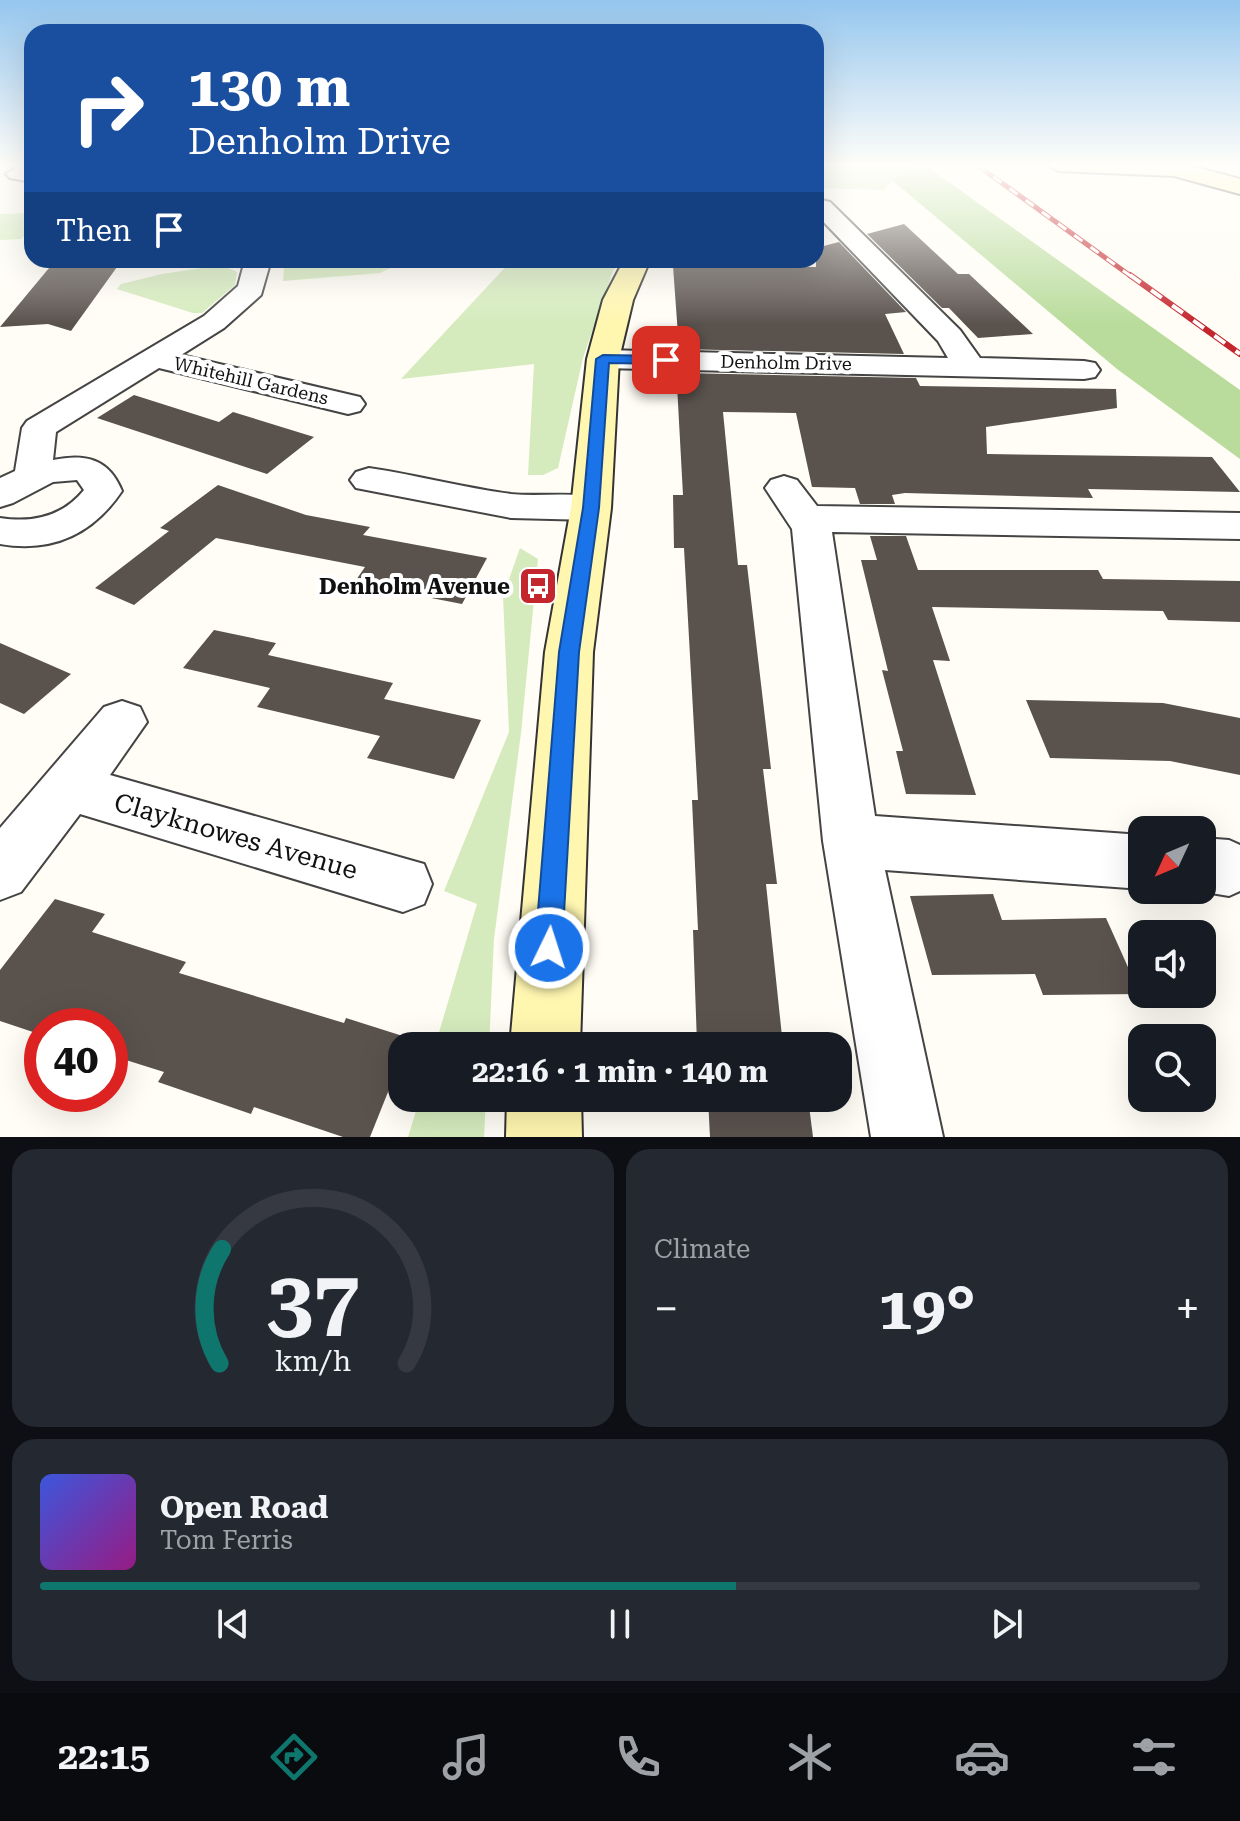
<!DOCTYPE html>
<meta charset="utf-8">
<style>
body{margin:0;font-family:"Roboto Serif",serif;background:#242831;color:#f1f3f6;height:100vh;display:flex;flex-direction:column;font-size:30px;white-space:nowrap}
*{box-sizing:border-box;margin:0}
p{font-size:26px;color:#9ea1a6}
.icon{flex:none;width:44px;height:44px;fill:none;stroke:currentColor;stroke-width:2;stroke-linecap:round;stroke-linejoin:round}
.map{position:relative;height:1137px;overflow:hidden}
.drawer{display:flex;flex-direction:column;gap:12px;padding:12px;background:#0d0f14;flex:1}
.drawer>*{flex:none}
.guide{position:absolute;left:24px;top:24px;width:800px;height:244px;border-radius:24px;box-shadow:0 8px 32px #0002;background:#1a4fa0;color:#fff;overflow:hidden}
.needle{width:52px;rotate:226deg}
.controls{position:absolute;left:1128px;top:816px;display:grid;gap:16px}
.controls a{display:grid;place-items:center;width:88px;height:88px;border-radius:16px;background:#171b24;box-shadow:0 8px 32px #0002;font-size:40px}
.speed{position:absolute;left:24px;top:1008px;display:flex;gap:16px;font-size:40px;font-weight:700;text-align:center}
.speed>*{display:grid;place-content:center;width:104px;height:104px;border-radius:50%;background:#171b24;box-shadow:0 8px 32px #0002;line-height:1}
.speed .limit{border:12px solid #d22;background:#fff;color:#111}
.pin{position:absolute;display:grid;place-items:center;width:68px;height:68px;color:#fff;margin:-34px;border-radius:16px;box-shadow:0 4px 12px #0006}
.me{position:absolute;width:88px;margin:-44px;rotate:4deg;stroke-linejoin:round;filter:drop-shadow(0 0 6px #0008)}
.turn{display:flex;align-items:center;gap:28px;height:168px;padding:0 32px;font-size:36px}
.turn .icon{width:104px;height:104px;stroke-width:2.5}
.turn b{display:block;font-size:56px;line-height:68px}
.then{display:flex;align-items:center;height:76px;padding:0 32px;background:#0003;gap:16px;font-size:30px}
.big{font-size:60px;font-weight:700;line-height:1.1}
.drawer .card{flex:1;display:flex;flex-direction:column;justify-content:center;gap:12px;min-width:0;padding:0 28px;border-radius:24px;background:#242831}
.drawer .dial{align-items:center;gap:0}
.dial svg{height:208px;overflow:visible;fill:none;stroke:#363941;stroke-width:7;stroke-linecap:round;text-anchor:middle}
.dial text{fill:#f1f3f6;stroke:none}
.song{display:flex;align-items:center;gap:24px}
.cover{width:96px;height:96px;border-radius:12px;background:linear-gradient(135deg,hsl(230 70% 55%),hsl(310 70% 35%))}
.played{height:8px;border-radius:4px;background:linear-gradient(90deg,#0f766e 60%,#363941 60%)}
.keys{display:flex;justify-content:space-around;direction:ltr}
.heat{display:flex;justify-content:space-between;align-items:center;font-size:44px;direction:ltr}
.drawer .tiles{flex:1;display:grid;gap:12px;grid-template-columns:1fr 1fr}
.card:last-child{grid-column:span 2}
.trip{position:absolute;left:388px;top:1032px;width:464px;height:80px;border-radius:24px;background:#171b24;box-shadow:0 8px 32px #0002;font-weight:700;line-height:80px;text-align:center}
.dock{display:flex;height:128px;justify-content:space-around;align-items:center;background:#090b0e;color:#9ea1a6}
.dock .icon{width:56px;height:56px}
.dock .selected{color:#0f766e}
.dock b{font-size:36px;color:#f1f3f6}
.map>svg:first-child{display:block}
</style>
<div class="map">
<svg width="1240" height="1137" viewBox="0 0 1240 1137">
<rect width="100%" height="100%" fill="#fffdf5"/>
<g fill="#d5ebbd">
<path d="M816,165H907L909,167L883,190L816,188Z"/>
<path d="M32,213V229L21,239L0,240V214Z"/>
<path d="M296,260H407L380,273L283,281L284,268Z"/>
<path d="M512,260H622L613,271L583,358L558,468L543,475H528L534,364L401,379Z"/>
<path d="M222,265L237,272L235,285L202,313H193L117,289L121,284L162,274Z"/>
<path d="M520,548L538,559L521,733L494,939L489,1046H435L477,904L444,891L509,732L503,596Z"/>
<path d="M420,1098H486L484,1137H408Z"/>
</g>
<path fill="#b9dc9c" d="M909,167L929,168L1240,390V459L1117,369L893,181Z"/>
<g fill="#5a524d">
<path d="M904,224L958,274H969L1033,334L978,338L949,308H942L867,234Z"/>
<path d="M839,242L906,312L885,314L904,354L679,349L673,266L816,267V248Z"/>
<path d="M122,260L71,331L48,324L0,327L54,262Z"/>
<path d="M681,373L916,378L920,386L1116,389L1117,408L986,427L987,454L1212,457L1240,492L1088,489L1093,498L905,493L892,495L895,504H860L855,488L812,487L796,413L723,412L738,565H747L771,769H763L777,884H766L783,1046L697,1044L693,930H698L692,800H698L684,548H674L673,495H683L677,385L683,386Z"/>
<path d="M134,395L219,422L233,412L314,437L267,474L97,418Z"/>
<path d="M218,485L306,515L370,527L363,535L487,558L462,604L354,583L365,567L216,538L134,605L95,588L169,531L160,528Z"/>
<path d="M870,536H906L918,570H1098L1103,579L1240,581V622L1168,620L1163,611L932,607L950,661L933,660L976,795L906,794L896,751H903L882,670L888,671L861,560H877Z"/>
<path d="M214,630L276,643L268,655L393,683L384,699L481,720L454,779L367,758L380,736L257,707L270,688L183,668Z"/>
<path d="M0,643L71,674L24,714L0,703Z"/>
<path d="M1026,700L1163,703L1240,718V775L1170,761L1050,758Z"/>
<path d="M993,894L1002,920L1106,918L1140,994L1043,995L1035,974L932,975L910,896Z"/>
<path d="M55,899L105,914L92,932L186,962L179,973L344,1023L346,1018L409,1038L406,1046H402V1057L370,1137H343L254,1107L251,1114L158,1082L164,1072L110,1055V1026H42L39,1034L0,1021V970Z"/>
<path d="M708,1098H808L813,1137H710Z"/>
</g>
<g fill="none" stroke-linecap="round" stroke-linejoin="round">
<defs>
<g id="street">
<path d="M21,165H32V182L10,178L6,174Z"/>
<path d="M822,200L830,202L960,330L980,358L1084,361L1095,363L1100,370L1095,377L1084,379L603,368L592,366L588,359L592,352L603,350L948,358L938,341L816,214V202Z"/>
<path d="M245,260H271L261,295L224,328L181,355L360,397L365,404L360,411L348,414L159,368L56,432L53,460C86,453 109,459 122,491C93,534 52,553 0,544V518C33,523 62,517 84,490L77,480L53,482L13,503L0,507V478L15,471L22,428L27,421L204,316L238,286Z"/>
<path d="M369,468C417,475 464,488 511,494C542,497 574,491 605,499L610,508L605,517L591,520L511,518L356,488L350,480L356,472Z"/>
<path d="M784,476L797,480L817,506L1240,513V539L832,532L875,816L1142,835V889L885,870L943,1137H871L823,841L792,529L765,488L771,480Z"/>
<path d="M122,701L140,707L147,722L110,775L424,864L432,884L424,904L403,912L80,814L21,892L0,900V828L104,707Z"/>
<path d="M1202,838L1229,840L1240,845V891L1229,896L1193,890H1202Z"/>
</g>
<g id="secondary">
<path d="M1048,165H1188L1240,179V194L1174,176L1059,171Z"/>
<path d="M624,260H650L633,300L619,359L611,508L593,652L580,1046H510L545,652L571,508L587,359L603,300Z"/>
<path d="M507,1098H581L582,1137H506Z"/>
</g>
</defs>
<use href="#street" stroke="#444" stroke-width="4"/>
<use href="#secondary" stroke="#333" stroke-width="4"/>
<use href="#street" fill="#fff" fill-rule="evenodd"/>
<use href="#secondary" fill="#fff6b0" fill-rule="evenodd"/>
<defs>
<path id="rail-far1" d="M977,165L1132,277"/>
<path id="rail" d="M1130,275L1240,354"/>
</defs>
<use href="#rail-far1" stroke="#c4262e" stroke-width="5"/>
<use href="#rail" stroke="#c4262e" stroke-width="6"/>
<use href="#rail-far1" stroke="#fff" stroke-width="3" stroke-dasharray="10" stroke-linecap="butt"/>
<use href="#rail" stroke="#fff" stroke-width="4" stroke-dasharray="13" stroke-linecap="butt"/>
</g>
<linearGradient id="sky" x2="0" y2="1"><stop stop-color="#95c6ee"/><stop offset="0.51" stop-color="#fffefa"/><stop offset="1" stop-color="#fffefa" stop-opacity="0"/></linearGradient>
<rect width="1240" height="324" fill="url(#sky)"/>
<path fill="#1a73e8" stroke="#114b97" stroke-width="2" d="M603,355L666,356L673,360L666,364L609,363L599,508L579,652L562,948L558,957L549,961L539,957L535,948L559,652L583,508L596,359Z"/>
<defs>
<symbol id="bus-square" viewBox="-11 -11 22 22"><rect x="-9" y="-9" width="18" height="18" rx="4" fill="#c4262e" stroke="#fff"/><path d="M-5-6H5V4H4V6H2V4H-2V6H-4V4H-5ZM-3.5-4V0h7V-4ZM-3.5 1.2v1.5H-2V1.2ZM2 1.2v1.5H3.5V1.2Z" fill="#fff"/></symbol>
</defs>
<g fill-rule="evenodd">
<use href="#bus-square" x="516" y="564" width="44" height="44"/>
</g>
<g text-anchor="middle" stroke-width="8" stroke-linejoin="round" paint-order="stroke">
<g font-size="18" fill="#111" stroke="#fff">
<text transform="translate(786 363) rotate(1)" y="6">Denholm Drive</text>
<text transform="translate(251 381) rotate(13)" y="6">Whitehill Gardens</text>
</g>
<g font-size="22" font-weight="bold" fill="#111" stroke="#fff" text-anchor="end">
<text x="510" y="594">Denholm Avenue</text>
</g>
<g font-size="26" fill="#111" stroke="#fff">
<text transform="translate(236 836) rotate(16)" y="9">Clayknowes Avenue</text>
</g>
</g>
</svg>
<div class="controls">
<a><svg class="needle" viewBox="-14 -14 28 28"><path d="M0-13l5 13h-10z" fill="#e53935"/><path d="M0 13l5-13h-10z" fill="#9ea1a6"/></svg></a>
<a><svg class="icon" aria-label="sound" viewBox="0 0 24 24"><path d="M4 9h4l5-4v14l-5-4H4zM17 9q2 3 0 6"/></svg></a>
<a><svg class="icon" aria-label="search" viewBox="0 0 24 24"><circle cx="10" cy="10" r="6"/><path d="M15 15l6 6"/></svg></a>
</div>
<div class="speed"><div class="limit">40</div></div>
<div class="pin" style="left:666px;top:360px;background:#d93025"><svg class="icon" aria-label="arrive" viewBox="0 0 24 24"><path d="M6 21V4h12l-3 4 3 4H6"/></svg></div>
<svg class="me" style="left:549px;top:948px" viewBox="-20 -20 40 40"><circle r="17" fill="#1a73e8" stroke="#fff" stroke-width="3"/><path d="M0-11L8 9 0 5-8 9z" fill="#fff"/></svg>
<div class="trip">22:16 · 1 min · 140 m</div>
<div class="guide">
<div class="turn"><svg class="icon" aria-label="right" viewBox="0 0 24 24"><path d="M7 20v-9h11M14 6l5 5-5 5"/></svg><div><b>130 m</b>Denholm Drive</div></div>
<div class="then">Then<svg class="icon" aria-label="arrive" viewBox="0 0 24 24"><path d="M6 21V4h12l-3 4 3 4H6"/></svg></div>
</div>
</div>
<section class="drawer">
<div class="tiles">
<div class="card dial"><svg viewBox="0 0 100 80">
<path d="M14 69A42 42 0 1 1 86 69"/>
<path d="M14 69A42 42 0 0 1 15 25" stroke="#0f766e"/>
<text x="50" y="56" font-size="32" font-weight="700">37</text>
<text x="50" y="72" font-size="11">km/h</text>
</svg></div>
<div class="card"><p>Climate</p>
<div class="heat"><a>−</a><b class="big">19°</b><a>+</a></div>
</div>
<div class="card">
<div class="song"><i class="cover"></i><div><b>Open Road</b><p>Tom Ferris</p></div></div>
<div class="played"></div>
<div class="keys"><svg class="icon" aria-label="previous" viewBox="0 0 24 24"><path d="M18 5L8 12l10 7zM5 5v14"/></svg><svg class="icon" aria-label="pause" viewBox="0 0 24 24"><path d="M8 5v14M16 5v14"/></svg><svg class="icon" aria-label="next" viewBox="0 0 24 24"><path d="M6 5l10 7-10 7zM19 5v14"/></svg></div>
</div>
</div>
</section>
<nav class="dock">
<b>22:15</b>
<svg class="icon selected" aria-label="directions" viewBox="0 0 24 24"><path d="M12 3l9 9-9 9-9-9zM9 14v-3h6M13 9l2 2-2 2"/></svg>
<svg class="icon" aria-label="music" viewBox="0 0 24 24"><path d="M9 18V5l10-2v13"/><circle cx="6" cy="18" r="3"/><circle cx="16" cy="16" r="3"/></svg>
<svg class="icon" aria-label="phone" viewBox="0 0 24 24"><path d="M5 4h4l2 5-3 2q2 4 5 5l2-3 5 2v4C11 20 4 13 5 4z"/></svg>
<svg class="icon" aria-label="climate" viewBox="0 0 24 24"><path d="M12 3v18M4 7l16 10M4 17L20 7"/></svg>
<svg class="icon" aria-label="car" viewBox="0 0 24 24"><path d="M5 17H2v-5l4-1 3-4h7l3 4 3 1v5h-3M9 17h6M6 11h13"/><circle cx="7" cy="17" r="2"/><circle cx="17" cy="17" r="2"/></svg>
<svg class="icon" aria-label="filters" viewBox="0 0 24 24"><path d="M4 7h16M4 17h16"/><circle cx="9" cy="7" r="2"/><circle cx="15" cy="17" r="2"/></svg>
</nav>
